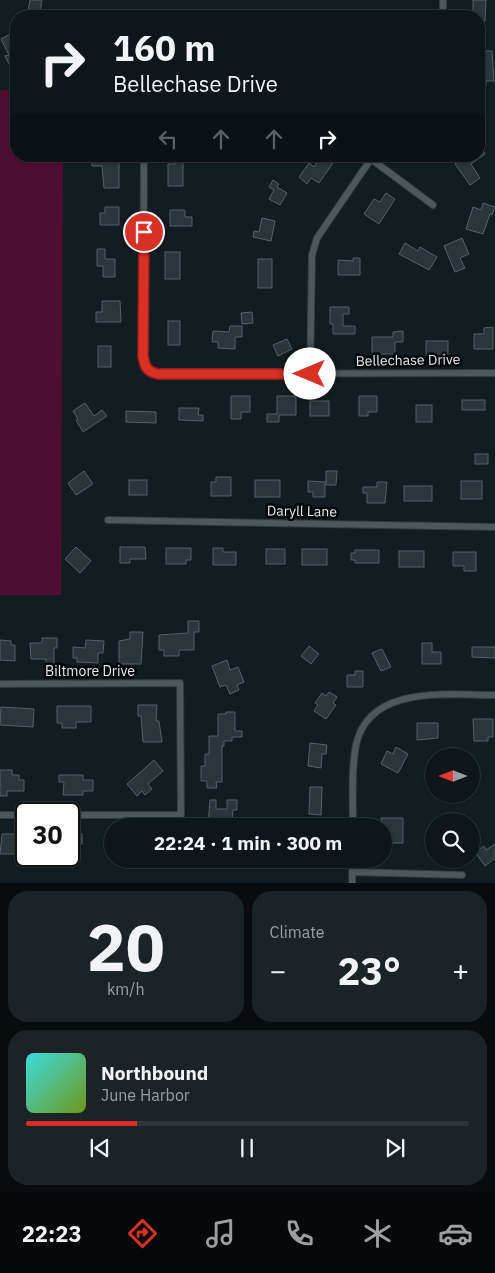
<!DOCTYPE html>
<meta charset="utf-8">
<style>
body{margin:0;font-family:"IBM Plex Sans",sans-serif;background:#1c2326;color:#f1f3f6;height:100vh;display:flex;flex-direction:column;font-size:19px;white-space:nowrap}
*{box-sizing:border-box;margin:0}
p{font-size:16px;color:#9b9fa2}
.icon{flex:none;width:28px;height:28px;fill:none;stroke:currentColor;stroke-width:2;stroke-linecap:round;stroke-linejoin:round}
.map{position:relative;height:883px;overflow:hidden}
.panel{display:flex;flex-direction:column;gap:8px;padding:8px;background:#080c0e;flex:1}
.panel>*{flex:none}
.top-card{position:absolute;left:10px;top:10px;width:475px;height:152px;border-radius:20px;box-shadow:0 1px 4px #0004,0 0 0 1px #2e3538;background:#0e1619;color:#f1f3f6;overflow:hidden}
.needle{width:32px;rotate:270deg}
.controls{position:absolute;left:425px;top:748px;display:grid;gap:10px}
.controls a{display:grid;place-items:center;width:55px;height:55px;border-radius:50%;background:#0e1619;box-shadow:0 1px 4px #0004,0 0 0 1px #2e3538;font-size:25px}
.speed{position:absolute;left:15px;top:802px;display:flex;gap:10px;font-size:25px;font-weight:700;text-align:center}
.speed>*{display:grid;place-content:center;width:65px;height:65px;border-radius:50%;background:#0e1619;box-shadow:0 1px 4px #0004,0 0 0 1px #2e3538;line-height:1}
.speed .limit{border:2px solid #111;border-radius:8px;background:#fff;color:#111}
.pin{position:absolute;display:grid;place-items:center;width:42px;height:42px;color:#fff;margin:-21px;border:2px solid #fff;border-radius:50%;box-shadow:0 1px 5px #0007}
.me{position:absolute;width:55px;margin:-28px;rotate:270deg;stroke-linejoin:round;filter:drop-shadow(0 0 4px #0008)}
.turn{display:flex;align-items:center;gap:18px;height:105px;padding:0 20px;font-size:22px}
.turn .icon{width:65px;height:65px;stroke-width:2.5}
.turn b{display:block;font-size:35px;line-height:42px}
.lanes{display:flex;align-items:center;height:48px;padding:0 20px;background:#0003;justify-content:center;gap:25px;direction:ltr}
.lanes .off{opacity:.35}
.big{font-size:38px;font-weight:700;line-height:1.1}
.panel .widget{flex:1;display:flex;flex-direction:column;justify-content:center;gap:8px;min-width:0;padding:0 18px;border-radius:20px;background:#1c2326}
.panel .dial{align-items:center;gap:0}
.dial b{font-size:65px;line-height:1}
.song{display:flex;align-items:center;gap:15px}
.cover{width:60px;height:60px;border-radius:8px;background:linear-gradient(135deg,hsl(180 70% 55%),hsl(80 70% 35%))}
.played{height:5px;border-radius:2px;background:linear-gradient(90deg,#d93025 25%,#2e3538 25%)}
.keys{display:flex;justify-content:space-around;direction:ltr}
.heat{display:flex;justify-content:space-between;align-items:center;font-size:28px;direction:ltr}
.panel .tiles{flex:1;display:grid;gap:8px;grid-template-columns:1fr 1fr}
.widget:last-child{grid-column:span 2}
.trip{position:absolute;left:104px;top:818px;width:288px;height:50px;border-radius:25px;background:#0e1619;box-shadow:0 1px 4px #0004,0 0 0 1px #2e3538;font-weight:700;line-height:50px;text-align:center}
.tabs{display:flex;height:80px;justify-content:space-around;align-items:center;background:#06090a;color:#9b9fa2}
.tabs .icon{width:35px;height:35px}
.tabs .current{color:#d93025}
.tabs b{font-size:22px;color:#f1f3f6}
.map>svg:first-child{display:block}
</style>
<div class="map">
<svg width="495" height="883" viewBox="0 0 495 883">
<rect width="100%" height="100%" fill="#131d21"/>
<path fill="#4f0e30" d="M0,90H16V156H63L61,595H0Z"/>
<g fill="#2b353a" stroke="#556166">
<path d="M30,0H42L40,13L28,11Z"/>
<path d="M473,0H486L485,21H479V16H473Z"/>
<path d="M16,31V61L9,64L5,56L9,55L1,39Z"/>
<path d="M479,51H492L494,81H486V86H480Z"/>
<path d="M479,144L485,154L471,164L480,178L470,185L455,164L459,161L455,156H479Z"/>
<path d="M92,156H100V160H119V188H104L102,166H92Z"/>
<path d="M321,156H330L335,160L319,183L311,178L307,184L299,177L309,163L314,167Z"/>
<path d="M175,157H183V186H168V164H175Z"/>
<path d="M273,180L279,184L277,187L287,193L280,205L269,199L274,190L269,187Z"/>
<path d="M386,193L395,199L379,224L364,214L374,199L380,202Z"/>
<path d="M483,203L495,207L492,215L490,214L483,234L466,229L473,207L481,210Z"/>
<path d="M105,207H119V225H100V213H105Z"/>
<path d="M170,210H185V217H192V226H170Z"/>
<path d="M262,218L275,221L271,241L253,237L254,231L259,232Z"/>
<path d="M462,238L469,254L460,258L465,268L455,272L444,246Z"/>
<path d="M405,243L418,251L420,247L437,257L429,270L399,254Z"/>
<path d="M97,249H105V259H115V277H103V266H97Z"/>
<rect x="165" y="252" width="15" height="27"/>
<path d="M353,258H360V275H338V260L353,261Z"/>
<rect x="258" y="259" width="14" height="29"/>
<path d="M102,301H120L121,322H96V312H102Z"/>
<path d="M330,307H349V314H343V326H355V334H333V324H330Z"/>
<path d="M252,312L253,323L242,324L241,313Z"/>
<rect x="168" y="321" width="12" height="24"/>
<path d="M230,326H242V337H235V349L218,348V342H212L213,331L229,332Z"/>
<path d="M493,327V349H474V334H484V328Z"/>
<path d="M403,331V342H395V354H372V337H393V332Z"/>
<path d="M287,339L292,349L278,356L273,345Z"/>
<rect x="426" y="341" width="22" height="14"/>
<rect x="98" y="346" width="13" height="21"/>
<path d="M231,396H250V412H241V419H231Z"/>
<path d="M277,396H296V415H279V422H267V414H277Z"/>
<path d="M359,396H377V412H368V416H359Z"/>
<rect x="462" y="400" width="23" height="10"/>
<rect x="310" y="401" width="19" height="15"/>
<path d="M85,403L94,416L102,410L107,416L83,432L76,420L78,419L73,411Z"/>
<rect x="416" y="405" width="16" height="17"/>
<path d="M179,408H199L198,415H203V421L179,420Z"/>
<path d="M126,411L156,412V423L126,422Z"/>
<rect x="475" y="454" width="13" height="10"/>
<path d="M84,471L93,484L76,495L68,483Z"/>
<path d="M326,471H337L336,485H326Z"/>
<path d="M216,477H231V496H211V482H216Z"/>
<rect x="129" y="480" width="18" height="15"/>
<rect x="255" y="480" width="25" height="17"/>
<path d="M308,481L325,482V497H313V492H308Z"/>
<rect x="461" y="481" width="21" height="18"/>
<path d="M377,482H387L385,503H367V493H363V487H377Z"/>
<rect x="404" y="486" width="28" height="15"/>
<path d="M76,547L91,561L80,573L65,559Z"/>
<path d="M120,547H145L146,559H130V563H120Z"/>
<path d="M166,548H191V560H186V564H166Z"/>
<path d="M213,548H223V552H236V565H213Z"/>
<rect x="266" y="549" width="19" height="15"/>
<rect x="302" y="549" width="25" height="16"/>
<path d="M355,550H379V563H355V560H351V553H355Z"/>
<rect x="399" y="551" width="25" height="16"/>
<path d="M453,552H476V571H464V566H453Z"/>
<path d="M188,621H199V632H194V650H179V656H164V650H159V635L188,633Z"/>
<path d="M130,632H143L141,664H119V641L130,639Z"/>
<path d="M42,638H57V648H54V665H46V659H31L30,643H42Z"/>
<path d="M0,640L11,641V645H15V661L0,660Z"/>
<path d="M86,640L104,641L103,653H98V663L77,662V658H73V647L85,648Z"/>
<path d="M422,643H432V652H441V664H422Z"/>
<path d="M309,646L319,654L311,664L301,656Z"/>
<path d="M472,647H495V658L472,657Z"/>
<path d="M382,649L391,667L381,671L372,653Z"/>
<path d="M227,660L230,670L238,667L244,682L237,685L239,690L230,694L226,685L220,687L212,666Z"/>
<path d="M355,671H363V687H347V675H355Z"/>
<path d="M329,692L337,697L333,703L336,705L326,719L314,711L318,705L315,703L322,693L326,696Z"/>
<path d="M138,705H157L156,721H159L162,742H143L141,716H138Z"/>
<path d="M57,706H91V722H76V728H62V723H57Z"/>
<path d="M1,707L34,709L33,727L0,725Z"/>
<path d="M226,712H235V731H242V737H232V741H224V746H222V782H216L217,788H207V781H201V766H205V754H209V736H218V714H226Z"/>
<path d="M473,719H493V737H488V741H474Z"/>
<path d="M417,723H438V738L417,740Z"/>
<path d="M310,743L327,745L326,754H322L321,768L308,766Z"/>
<path d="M396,747L408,754L398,773L381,764L387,751L393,754Z"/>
<path d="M154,760L163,771L148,784L152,789L145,795L142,791L137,796L127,784Z"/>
<path d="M0,770H12V775H19V780H24V791H7V796H0Z"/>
<path d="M59,775H83V780H93V791H83V795H63L64,782H59Z"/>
<path d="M310,787H322L321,815L309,814Z"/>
<path d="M210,800H216V809H227V800H237V810H233L232,822H222V826H208Z"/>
<path d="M381,818H403V843H384Z"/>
<path d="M2,834H21V854H0Z"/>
<rect x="69" y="834" width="13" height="10"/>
<path d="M495,844V858L485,866L475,852L484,846L486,850Z"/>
</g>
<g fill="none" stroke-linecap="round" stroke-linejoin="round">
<defs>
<g id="minor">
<path d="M443,16V0"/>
<path d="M144,156L143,349C144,363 144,370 158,374L495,373"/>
<path d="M371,159L433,205"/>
<path d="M310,374L312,255L317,238L373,156"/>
<path d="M108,520L495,527"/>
<path d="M0,684L180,683L181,815H69"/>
<path d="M0,815H26"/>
<path d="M353,826C353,800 351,771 356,745C369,684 449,695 495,695"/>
<path d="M352,872L462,875"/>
<path d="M352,883L353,859"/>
</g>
</defs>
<use href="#minor" stroke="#34393c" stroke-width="8"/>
<use href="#minor" stroke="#4d585d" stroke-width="6"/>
</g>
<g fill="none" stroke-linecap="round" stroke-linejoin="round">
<defs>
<path id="route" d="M144,232L143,356C145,368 147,371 158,374H310"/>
</defs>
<use href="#route" stroke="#8d1f18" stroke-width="12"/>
<use href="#route" stroke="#d93025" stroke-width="9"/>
</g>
<g text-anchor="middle" stroke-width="5" stroke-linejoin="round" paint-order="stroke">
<g font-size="14" fill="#e4eaed" stroke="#040608">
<text transform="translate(408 360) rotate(-1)" y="5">Bellechase Drive</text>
<text transform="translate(302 511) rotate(1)" y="5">Daryll Lane</text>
<text x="90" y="676">Biltmore Drive</text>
</g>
</g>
</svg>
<div class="controls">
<a><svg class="needle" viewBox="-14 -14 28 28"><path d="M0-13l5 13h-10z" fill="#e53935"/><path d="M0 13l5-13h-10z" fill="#9b9fa2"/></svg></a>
<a><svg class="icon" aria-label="search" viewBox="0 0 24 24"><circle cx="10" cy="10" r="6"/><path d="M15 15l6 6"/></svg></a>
</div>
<div class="speed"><div class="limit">30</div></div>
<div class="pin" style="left:144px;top:232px;background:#d93025"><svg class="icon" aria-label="arrive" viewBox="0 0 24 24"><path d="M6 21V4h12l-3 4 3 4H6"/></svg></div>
<svg class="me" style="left:310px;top:374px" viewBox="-20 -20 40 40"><circle r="19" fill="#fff"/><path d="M0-13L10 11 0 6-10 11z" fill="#d93025"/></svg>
<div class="trip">22:24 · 1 min · 300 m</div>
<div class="top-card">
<div class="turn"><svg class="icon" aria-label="right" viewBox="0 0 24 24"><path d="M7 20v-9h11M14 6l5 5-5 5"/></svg><div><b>160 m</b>Bellechase Drive</div></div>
<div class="lanes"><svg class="icon off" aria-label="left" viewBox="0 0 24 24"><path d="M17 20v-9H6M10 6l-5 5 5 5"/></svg><svg class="icon off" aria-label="ahead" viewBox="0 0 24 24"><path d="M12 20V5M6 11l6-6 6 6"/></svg><svg class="icon off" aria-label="ahead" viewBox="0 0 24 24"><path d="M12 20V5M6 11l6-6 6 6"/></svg><svg class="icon" aria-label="right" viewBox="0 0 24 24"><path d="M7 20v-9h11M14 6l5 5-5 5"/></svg></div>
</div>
</div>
<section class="panel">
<div class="tiles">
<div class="widget dial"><b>20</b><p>km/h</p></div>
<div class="widget"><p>Climate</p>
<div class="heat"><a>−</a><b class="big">23°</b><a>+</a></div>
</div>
<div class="widget">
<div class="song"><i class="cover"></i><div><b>Northbound</b><p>June Harbor</p></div></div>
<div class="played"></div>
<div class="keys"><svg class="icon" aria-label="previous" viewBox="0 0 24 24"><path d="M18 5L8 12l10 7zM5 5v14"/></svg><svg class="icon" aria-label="pause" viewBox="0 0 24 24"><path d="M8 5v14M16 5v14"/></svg><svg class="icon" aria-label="next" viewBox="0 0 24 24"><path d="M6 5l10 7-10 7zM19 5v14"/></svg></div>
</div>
</div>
</section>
<nav class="tabs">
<b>22:23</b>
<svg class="icon current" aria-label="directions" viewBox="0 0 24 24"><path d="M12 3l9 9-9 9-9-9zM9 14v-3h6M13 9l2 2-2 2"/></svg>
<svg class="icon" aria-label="music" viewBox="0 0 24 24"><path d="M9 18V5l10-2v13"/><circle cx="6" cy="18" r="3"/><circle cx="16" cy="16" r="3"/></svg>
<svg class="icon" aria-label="phone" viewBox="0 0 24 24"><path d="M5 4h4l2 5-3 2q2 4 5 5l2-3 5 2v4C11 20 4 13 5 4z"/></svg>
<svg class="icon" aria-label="climate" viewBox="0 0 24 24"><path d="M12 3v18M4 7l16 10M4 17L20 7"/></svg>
<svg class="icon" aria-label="car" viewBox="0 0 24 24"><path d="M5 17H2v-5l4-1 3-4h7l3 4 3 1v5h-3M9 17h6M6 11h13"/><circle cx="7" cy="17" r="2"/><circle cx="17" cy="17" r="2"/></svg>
</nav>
